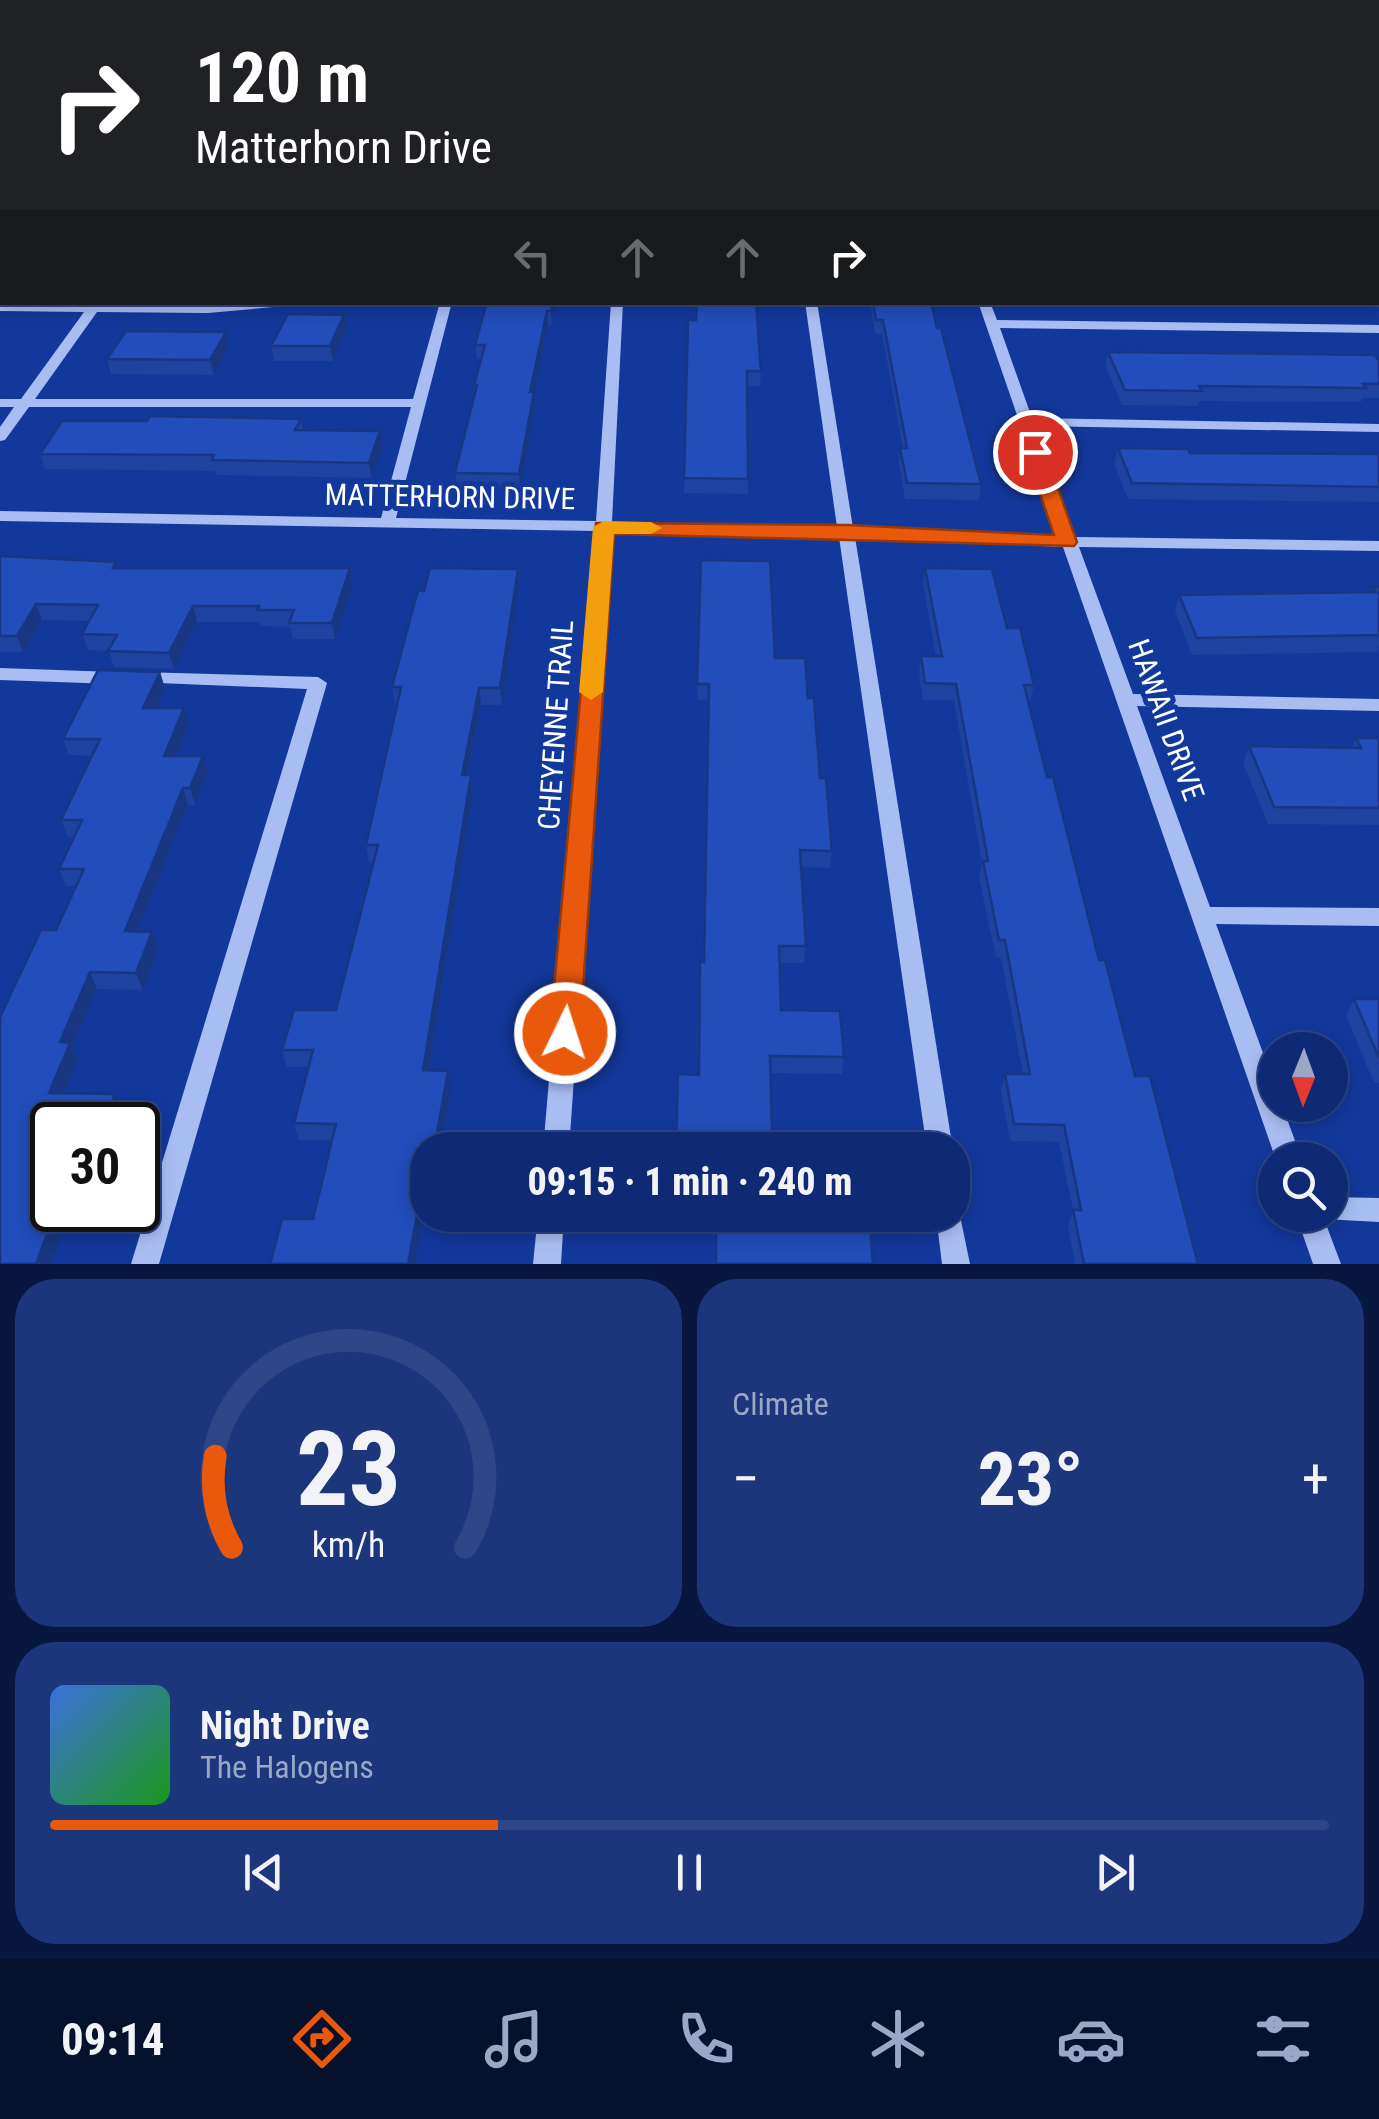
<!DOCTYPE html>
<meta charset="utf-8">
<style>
body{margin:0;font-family:"Roboto Condensed",sans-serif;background:#1c367c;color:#f1f3f6;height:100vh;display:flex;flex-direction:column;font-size:38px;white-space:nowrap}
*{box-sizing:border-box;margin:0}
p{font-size:32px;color:#9ba7c5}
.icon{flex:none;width:55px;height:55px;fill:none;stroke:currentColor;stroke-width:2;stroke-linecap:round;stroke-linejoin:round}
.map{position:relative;height:1264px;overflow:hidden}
.side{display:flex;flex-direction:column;gap:15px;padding:15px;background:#081740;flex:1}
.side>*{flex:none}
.hud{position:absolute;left:0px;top:0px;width:1380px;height:305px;box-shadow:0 5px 15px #0003,0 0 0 2px #2e4686;background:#202124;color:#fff;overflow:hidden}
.needle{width:65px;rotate:181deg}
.fabs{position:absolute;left:1258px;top:1032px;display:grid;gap:20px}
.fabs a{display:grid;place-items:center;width:90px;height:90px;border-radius:50%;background:#0e2a74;box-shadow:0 5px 15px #0003,0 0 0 2px #2e4686;font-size:50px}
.speed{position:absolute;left:30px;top:1102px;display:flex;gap:20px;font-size:50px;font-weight:700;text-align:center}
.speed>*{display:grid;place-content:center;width:130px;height:130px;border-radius:50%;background:#0e2a74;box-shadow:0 5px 15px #0003,0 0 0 2px #2e4686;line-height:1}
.speed .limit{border:5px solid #111;border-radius:15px;background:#fff;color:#111}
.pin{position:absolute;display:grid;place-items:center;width:85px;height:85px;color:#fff;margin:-42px;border:5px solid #fff;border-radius:50%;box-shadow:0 2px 10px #0007}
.me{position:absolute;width:110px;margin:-55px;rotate:4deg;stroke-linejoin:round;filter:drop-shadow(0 0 8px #0008)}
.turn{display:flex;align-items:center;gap:35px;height:210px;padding:0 30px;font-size:45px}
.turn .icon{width:130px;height:130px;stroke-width:2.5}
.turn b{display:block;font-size:70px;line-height:85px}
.lanes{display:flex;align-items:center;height:95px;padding:0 30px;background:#0003;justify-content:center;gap:50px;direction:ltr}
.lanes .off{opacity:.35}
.big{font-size:75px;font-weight:800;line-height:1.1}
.side .tile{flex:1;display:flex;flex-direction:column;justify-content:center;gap:15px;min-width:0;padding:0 35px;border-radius:40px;background:#1c367c}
.side .dial{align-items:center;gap:0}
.dial svg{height:260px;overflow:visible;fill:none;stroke:#2e4686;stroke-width:7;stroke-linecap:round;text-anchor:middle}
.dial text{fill:#f1f3f6;stroke:none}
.song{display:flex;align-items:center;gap:30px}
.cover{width:120px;height:120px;border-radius:15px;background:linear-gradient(135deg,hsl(220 70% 55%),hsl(120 70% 35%))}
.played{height:10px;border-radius:5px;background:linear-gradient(90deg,#ea580c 35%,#2e4686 35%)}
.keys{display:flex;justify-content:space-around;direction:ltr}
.heat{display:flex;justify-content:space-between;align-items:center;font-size:55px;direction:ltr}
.side .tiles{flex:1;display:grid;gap:15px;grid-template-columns:1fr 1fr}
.tile:last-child{grid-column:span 2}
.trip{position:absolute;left:410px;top:1132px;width:560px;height:100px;border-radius:40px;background:#0e2a74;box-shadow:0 5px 15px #0003,0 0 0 2px #2e4686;font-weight:800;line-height:100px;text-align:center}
.menu{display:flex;height:160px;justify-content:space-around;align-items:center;background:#06112e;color:#9ba7c5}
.menu .icon{width:70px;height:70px}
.menu .on{color:#ea580c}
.menu b{font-size:45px;color:#f1f3f6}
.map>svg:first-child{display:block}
</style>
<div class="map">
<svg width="1379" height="1264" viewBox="0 0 1379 1264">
<rect width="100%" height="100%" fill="#13389b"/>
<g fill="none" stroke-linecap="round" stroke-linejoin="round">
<g fill="#a8bef3" fill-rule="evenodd">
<rect x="686" y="0" width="8" height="2"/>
<path d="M1310,0H1320L1322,2H1313Z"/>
<rect x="1378" y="156" width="1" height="8"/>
<rect x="1378" y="180" width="1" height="6"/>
<path d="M91,302L208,305L291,302L285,306L208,313L97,312L35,399H413L440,302H452L396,518L596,521L611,302H623L612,522L837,527L805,302H817L853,528L1059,537L978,302H990L997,320L1379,325V333L1000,328L1032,418L1379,424V432L1035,426L1076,537L1379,541V551L1079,547L1133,694L1379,699V711L1137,706L1210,907L1379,908V926L1216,924L1275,1086V1105H1282L1302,1160H1276L1063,547L855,537L953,1150H927L839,537L612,531L569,1150H543L596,531L0,521V511L381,518L411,407H29L5,440L0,441V427L14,407H0V399H21L84,312L0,311V303Z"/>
<path d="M0,668L114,672L123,678L114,684L0,680Z"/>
<path d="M140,672L318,677L327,683L159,1264H131L307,689L134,682L131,678L134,674Z"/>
<path d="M1330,1197L1379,1198V1222L1324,1219L1341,1264H1313L1296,1215H1330Z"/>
<path d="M952,1204L958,1206L970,1264H942L936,1215H952Z"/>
<path d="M538,1215H564L561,1264H533Z"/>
</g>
<g stroke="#f5f7ff" stroke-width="25">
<path d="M1057,2L1083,0"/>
<path d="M1176,2L1198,0"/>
</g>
</g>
<g fill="#1d42a0">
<path d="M0,0H360L358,2H2V276H0V2L2,1Z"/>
<path d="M557,302L552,325H548L534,394L535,407L520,489H457L455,473L475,395L474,385L481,359H477L475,345Z"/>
<path d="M870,302H931L981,484L979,500L905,499L899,463L900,448H903L882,334H875Z"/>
<path d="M344,315L347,329L333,361H274L271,346Z"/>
<path d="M688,320L761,371L760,386H747L748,494L684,493Z"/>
<path d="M229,346L214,375L111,374L107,359Z"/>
<path d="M1108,352L1379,361V398H1362L1361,402L1199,401L1198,406L1122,405L1105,366Z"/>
<path d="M301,419L303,430L383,446L372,478L216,475L214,471L45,469L40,454Z"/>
<path d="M1118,448L1190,453L1379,454V502L1128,499L1114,464Z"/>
<path d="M0,556L118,568H350L353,584L335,639H293L290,627L261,626L260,622H197L174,669L114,667L109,651L88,650L82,634L89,621L42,620L23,652H0Z"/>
<path d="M701,560L775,658L808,698L832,851L830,868L801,867L806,946L804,963H779L781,1010L844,1057L842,1074L771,1073L676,1150L699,1075L704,962L709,701L697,700Z"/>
<path d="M925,568L1007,628L1034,685L1030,701H1028L1047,777L1099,960L1135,1076L1198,1264H1075L1068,1226L1073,1210L1059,1142L1010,1141L1001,1091L1005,1074H1023L1001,957H996L979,878L982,864L954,700H923L919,672L921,656H936L923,584Z"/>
<path d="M518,569L519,585L502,705H481L468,775H471L473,791L429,1070L451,1088L440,1150H428V1197L313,1219L332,1140H299L294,1123L308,1067H287L282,1050L336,1010L373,862H369L366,845L397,704H395L392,687L424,591Z"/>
<path d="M1373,587H1379V646L1377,652L1192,655L1175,611L1179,595L1371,592Z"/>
<path d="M98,670L160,672L165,689L156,708H184L189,725L176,756H203L208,773L195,805H188L138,931L152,932L159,949L143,990L97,989L72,1048L78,1059L64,1093L115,1094L122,1111L117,1125H52V1210H71L51,1264H0V1017L41,930H56L76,886H66L59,869L74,837H68L61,820L92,756L69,755L63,739Z"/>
<path d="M1356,738H1379V825L1268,824L1243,763L1249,746L1352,748Z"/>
<path d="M1354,999H1379V1083H1374L1346,1015Z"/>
</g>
<g fill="#183682">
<path d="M553,302H557L552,325L551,311Z"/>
<path d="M547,311L548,325L534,394L535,407L520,489L519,474L530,392Z"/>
<path d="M344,315L347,329L333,361L330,346Z"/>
<path d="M226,332L229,346L214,375L210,360Z"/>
<path d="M380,431L383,446L372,478L369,463Z"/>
<path d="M350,568L353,584L335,639L332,623Z"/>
<path d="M518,569L519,585L502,705L500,688Z"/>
<path d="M36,604L42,620L23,652L17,636Z"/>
<path d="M193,606L197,622L174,669L169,653Z"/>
<path d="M160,672L165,689L149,724L143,708Z"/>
<path d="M479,688L481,705L464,791L462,775Z"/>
<path d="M184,708L189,725L169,772L164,756Z"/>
<path d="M203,756L208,773L195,805L190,788Z"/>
<path d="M471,775L473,791L426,1087L423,1070Z"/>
<path d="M183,788L188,805L131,948L125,931Z"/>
<path d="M152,932L159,949L143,990L136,973Z"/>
<path d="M90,972L97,989L72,1048L78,1059L57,1110L49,1093L60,1042Z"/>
<path d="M448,1071L451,1088L440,1150H434Z"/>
<path d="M115,1094L122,1111L117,1125H103Z"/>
<path d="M423,1181L426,1197L415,1264H408Z"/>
<path d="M56,1210H71L51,1264H36Z"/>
</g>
<g fill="#224dba" stroke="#183682" stroke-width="2.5">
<path d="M2,0H352L350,2H2V14L0,13V2H2Z"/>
<path d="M988,0H1029L1030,2H989Z"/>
<path d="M2,15V262H0V61H1V50H0V21Z"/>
<path d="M1378,22H1379V91L1378,90Z"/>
<path d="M1378,191L1379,192V282H1378Z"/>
<path d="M487,302H553L551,311H547L530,392H534L519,474L455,473L477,385H474L485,345H475Z"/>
<path d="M697,302H756L761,371H747L748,479L684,478L688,320H696Z"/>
<path d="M873,302H931L937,328H941L981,484L907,483L900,448H907L883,320H876Z"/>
<path d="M288,314L344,315L330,346H271Z"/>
<path d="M126,331L226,332L210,360L107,359Z"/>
<path d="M1108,352L1375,355L1379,361V384H1363L1366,388L1199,386L1202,391L1125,390Z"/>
<path d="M150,416L301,419L295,430L380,431L369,463L212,460L214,455L40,454L62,421H147Z"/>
<path d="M1118,448L1188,449L1190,453L1379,454V487L1132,483Z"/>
<path d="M0,556L116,562L113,568H350L332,623H289L294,610H257L259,606H193L169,653L108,651L117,635L82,634L98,605L36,604L17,636H0Z"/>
<path d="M701,560L770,561L775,658H805L808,698H814L820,778H826L832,851L800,850L806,946H779L781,1010L840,1011L844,1057L770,1056L772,1132L820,1133L821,1150H676L678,1074L699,1075L700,962H704L709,684H697Z"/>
<path d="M430,568L518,569L500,688H479L462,775H471L423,1070L448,1071L434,1150H428V1181H423L408,1264H270L282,1219H313L336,1124L294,1123L313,1050H282L294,1010H336L378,845H366L401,687H392L418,590L424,591Z"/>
<path d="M925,568L992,569L1007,628H1020L1034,685H1024L1047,777H1053L1099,960H1105L1135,1076H1150L1198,1264H1084L1073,1210H1081L1064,1125L1014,1124L1005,1074H1030L1005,940H999L983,861H988L956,684L925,683L921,656H942Z"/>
<path d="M1373,587H1379V635L1197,638L1179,595L1376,592Z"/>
<path d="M98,670L160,672L143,708H184L164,756H203L190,788H183L125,931L152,932L136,973L90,972L60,1042L70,1043L49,1093L115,1094L103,1125H52V1210H56L36,1264H0V1017L41,930H56L84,869H59L82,820H61L100,739H63Z"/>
<path d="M1356,738H1379V808L1274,807L1249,746L1361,748Z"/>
<path d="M1354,999H1379V1058Z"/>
<path d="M716,1215H869L873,1264H716Z"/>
</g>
<path fill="#ea580c" stroke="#983908" stroke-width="2.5" d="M1035,446L1045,452L1077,542L1074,546L614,534L580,1033L576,1042L565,1046L554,1042L550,1033L596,523L848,525L1054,535L1026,452Z"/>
<path fill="#f59e0b" d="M604,521L651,522L662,528L651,534H614L603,692L591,700L579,692L593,527Z"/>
<g text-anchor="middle" stroke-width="10" stroke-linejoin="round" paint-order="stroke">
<g font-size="30" fill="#fff" stroke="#13389b">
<text transform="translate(450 497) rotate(1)" y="10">MATTERHORN DRIVE</text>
<text transform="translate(1166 720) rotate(70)" y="10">HAWAII DRIVE</text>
<text transform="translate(556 725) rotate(-86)" y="10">CHEYENNE TRAIL</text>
</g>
</g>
</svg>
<div class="fabs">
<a><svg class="needle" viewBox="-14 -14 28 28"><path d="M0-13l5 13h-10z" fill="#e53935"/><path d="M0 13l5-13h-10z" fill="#9ba7c5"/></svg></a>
<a><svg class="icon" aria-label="search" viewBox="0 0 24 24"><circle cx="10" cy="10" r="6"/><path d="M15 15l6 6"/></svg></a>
</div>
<div class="speed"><div class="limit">30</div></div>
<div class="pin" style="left:1035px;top:452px;background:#d93025"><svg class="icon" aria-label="arrive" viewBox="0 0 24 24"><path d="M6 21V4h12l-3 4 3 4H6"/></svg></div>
<svg class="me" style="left:565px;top:1033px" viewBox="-20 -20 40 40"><circle r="17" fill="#ea580c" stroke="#fff" stroke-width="3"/><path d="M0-11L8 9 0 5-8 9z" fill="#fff"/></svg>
<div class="trip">09:15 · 1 min · 240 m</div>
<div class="hud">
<div class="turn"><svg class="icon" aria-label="right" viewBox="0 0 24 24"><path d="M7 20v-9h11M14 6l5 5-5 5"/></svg><div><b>120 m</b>Matterhorn Drive</div></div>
<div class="lanes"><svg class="icon off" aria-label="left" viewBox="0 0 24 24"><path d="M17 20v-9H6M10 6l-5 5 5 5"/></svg><svg class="icon off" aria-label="ahead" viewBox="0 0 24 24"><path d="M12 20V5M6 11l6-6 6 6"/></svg><svg class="icon off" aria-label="ahead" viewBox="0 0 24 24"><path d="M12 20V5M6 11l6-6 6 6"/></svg><svg class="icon" aria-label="right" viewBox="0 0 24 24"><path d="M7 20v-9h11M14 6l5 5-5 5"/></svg></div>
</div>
</div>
<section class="side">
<div class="tiles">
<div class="tile dial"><svg viewBox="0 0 100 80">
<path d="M14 69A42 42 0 1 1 86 69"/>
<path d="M14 69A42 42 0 0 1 9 41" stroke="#ea580c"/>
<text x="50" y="56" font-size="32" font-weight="700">23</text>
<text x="50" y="72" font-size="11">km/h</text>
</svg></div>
<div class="tile"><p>Climate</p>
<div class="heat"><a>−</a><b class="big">23°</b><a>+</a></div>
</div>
<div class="tile">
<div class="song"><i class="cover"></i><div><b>Night Drive</b><p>The Halogens</p></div></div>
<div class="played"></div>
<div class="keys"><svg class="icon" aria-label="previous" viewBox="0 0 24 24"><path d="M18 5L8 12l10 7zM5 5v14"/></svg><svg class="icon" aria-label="pause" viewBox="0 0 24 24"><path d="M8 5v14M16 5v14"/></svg><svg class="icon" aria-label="next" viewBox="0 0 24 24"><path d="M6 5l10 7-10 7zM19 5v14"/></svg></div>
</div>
</div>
</section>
<nav class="menu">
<b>09:14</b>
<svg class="icon on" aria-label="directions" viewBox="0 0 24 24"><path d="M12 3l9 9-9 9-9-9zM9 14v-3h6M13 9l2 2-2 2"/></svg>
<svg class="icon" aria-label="music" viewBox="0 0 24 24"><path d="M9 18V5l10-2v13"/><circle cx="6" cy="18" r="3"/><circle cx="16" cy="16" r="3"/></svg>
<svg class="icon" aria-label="phone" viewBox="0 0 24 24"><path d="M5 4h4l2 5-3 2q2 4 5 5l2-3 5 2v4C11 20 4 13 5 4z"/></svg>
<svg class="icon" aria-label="climate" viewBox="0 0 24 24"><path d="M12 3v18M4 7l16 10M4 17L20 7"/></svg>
<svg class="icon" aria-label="car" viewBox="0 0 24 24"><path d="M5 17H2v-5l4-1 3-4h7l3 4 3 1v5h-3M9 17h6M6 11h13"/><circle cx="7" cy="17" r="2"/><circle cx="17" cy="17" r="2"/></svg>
<svg class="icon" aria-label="filters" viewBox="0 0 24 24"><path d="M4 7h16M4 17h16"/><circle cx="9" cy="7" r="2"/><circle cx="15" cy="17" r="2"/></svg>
</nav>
